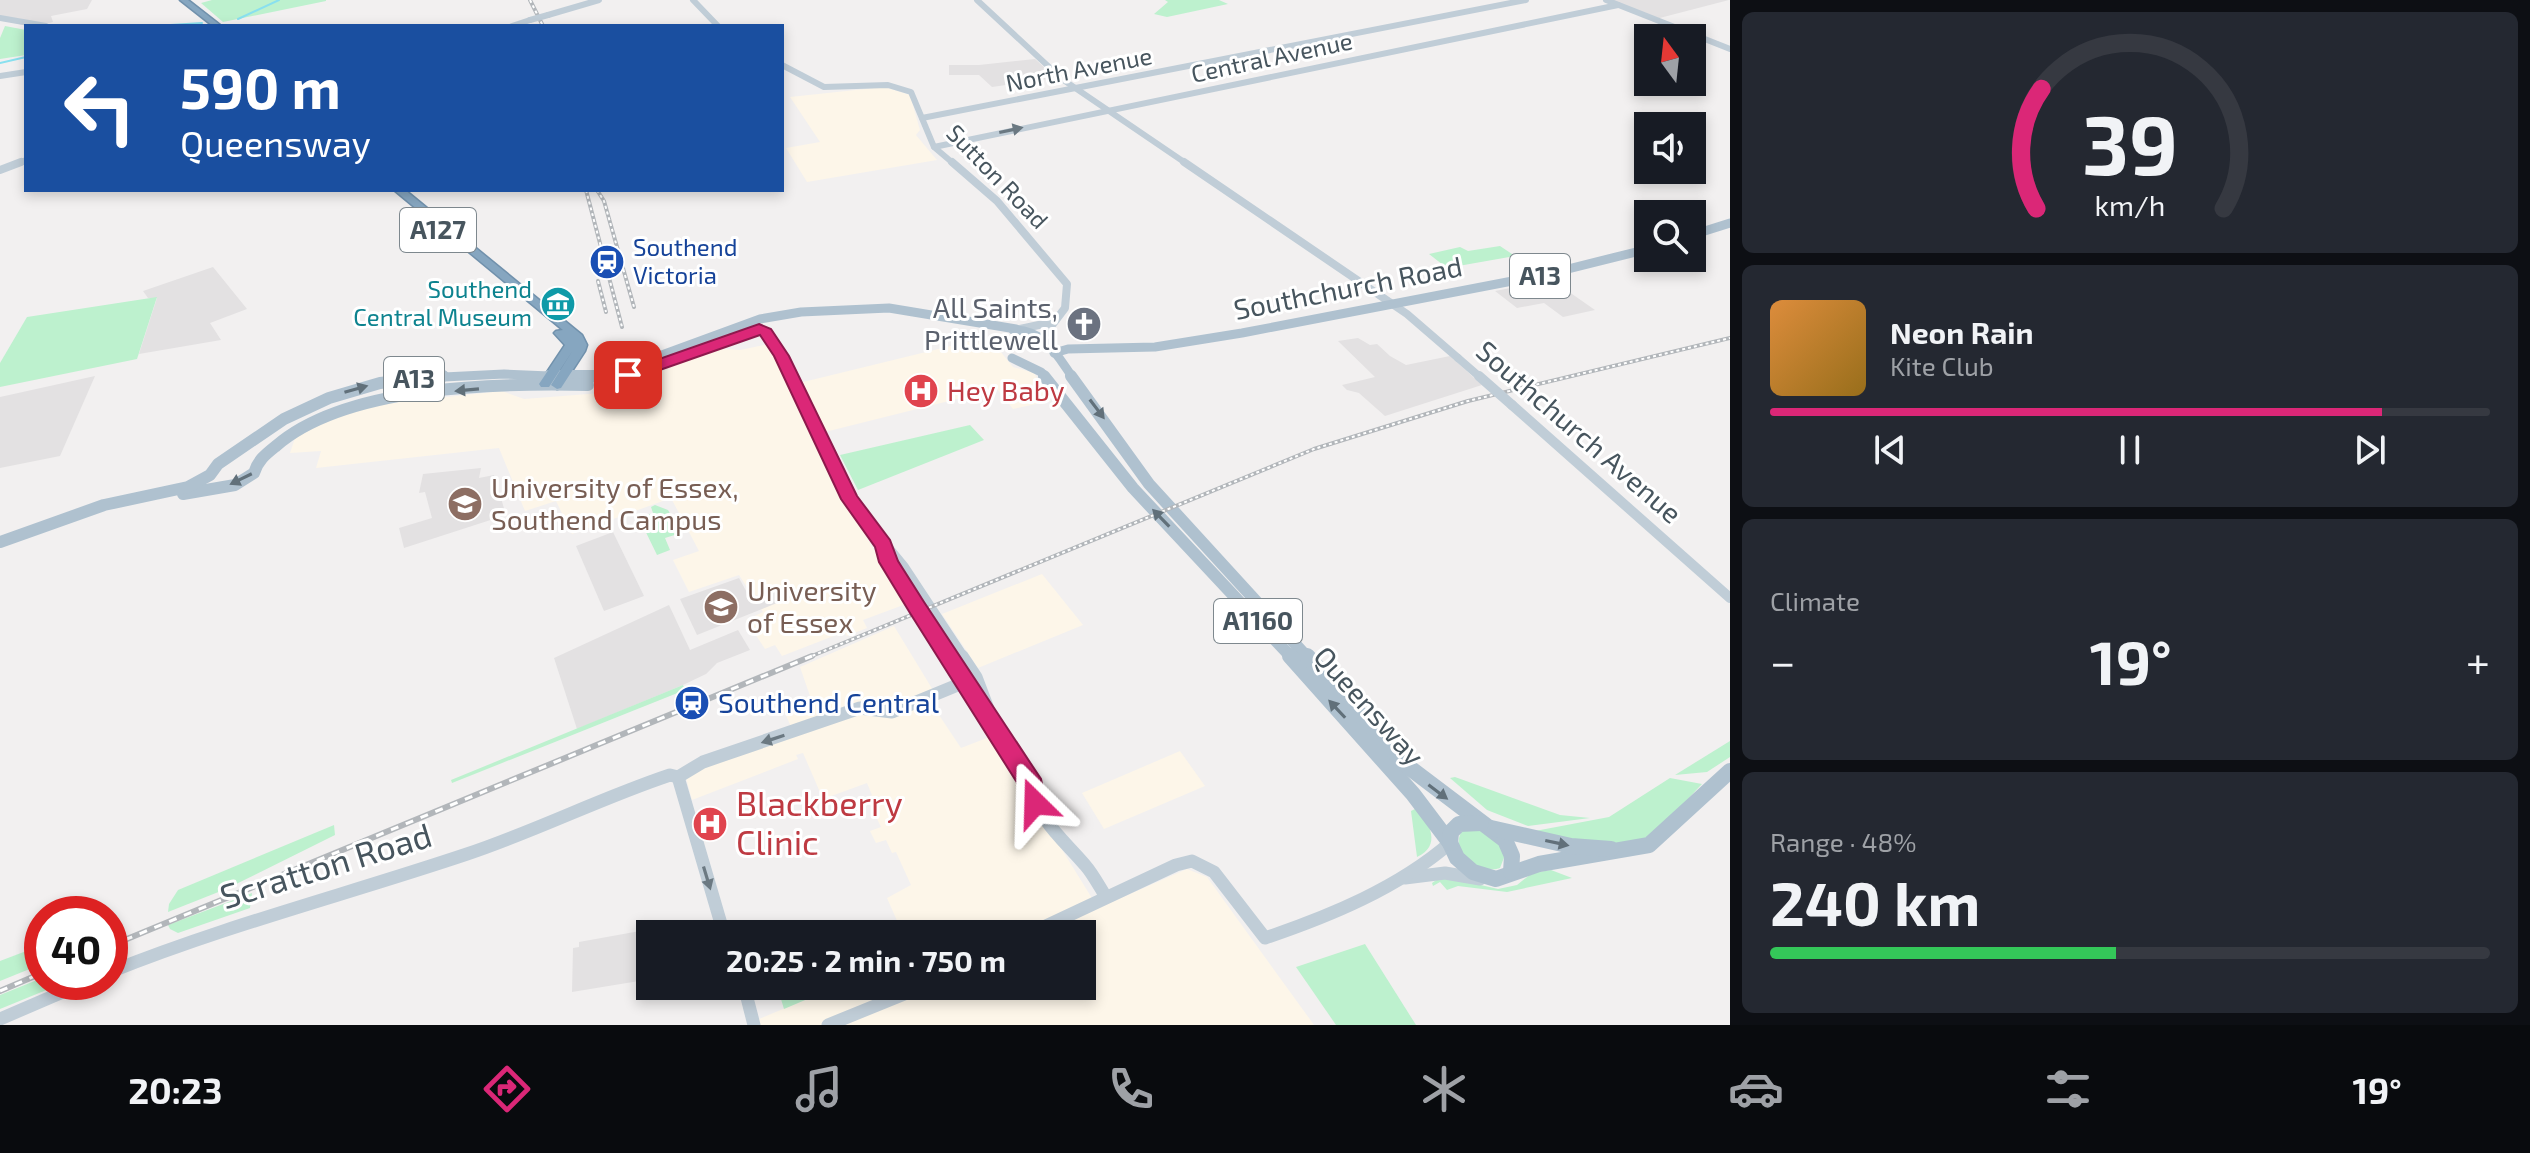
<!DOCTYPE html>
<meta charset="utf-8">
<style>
body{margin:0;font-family:"Exo 2",sans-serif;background:#242831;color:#f1f3f6;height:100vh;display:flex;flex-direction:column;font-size:30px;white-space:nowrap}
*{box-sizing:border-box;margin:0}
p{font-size:26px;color:#9ea1a6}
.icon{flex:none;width:44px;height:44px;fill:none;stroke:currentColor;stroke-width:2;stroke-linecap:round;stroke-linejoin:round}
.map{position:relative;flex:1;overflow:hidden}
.sheet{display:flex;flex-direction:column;gap:12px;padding:12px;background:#0d0f14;width:800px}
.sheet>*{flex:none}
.hud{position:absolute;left:24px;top:24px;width:760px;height:168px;border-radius:0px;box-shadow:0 4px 12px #0003;background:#1a4fa0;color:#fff;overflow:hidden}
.needle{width:52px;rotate:345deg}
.controls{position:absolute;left:1634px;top:24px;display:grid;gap:16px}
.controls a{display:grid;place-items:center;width:72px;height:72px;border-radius:0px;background:#171b24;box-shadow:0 4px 12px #0003;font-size:40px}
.speed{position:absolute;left:24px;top:896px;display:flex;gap:16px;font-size:40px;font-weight:700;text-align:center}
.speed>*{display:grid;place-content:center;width:104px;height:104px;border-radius:50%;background:#171b24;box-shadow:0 4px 12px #0003;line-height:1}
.speed .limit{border:12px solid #d22;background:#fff;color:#111}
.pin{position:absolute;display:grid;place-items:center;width:68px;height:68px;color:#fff;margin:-34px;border-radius:16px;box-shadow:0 4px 12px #0006}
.me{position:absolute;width:88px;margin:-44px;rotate:338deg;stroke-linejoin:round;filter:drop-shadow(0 0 6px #0008)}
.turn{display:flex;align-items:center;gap:28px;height:168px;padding:0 24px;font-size:36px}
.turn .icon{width:104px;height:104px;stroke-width:2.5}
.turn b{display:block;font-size:56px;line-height:68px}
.big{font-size:60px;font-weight:700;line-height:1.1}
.sheet .card{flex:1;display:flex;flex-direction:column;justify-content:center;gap:12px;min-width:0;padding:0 28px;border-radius:12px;background:#242831}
.sheet .dial{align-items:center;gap:0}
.dial svg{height:208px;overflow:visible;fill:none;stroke:#363941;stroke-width:7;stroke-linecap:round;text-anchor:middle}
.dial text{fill:#f1f3f6;stroke:none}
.song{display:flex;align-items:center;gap:24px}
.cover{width:96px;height:96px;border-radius:12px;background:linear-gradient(135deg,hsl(30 70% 55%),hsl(40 70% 35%))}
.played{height:8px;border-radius:4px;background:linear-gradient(90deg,#db2777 85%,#363941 85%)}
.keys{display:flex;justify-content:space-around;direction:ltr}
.heat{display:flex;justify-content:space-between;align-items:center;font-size:44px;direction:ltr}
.charge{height:12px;border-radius:6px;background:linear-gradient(90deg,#34c759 48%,#363941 0)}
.trip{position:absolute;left:636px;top:920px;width:460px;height:80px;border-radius:0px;background:#171b24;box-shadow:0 4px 12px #0003;font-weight:700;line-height:80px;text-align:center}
.tab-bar{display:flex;height:128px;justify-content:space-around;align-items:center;background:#090b0e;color:#9ea1a6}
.tab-bar .icon{width:56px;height:56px}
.tab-bar .active{color:#db2777}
.tab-bar b{font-size:36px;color:#f1f3f6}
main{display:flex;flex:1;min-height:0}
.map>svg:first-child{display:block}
</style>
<main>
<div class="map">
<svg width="1730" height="1025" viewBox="0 0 1730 1025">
<rect width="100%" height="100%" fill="#f2f0f0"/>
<g fill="#fdf6e9">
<path d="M884,87L910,95L920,130L916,135L937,160L807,182L786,148L820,142L790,97Z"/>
<path d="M967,342L996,346L1013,367L1034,373L1051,401L1013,409L997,389L813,435L837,487L906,604L863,620L867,628L847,636L844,632L782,656L775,645L765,649L746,620L763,612L739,575L689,592L673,560L699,551L671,498L572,534L556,501L525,511L499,448L316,468L321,451L290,453L295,438L333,418L373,405L502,391L524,399L614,392L649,370L711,348L740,350L769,344L791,385Z"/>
<path d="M1042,574L1083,625L978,668L942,614Z"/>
<path d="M894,626L939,700L931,703L961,748L992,736L1098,908L1187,869L1207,877L1314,1025H760L759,1019L838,986H1082V934H898L902,932L887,898L911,885L896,852L892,853L886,840L876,843L870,831L881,827L867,798L872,795L867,783L823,799L803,753L796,755L798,759L692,800L685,774L795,736L782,706L810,696L800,667Z"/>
<path d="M1180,751L1205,786L1104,829L1082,793Z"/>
</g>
<g fill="#e3e1e2">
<path d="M0,0H92L87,9L51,16L53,22L45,24L0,16Z"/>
<path d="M1606,0H1729L1652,20Z"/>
<path d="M1035,59L1056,78L992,87L979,75H949V65H979Z"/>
<path d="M213,267L247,309L210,323L221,340L139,354L157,298H148L143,291Z"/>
<path d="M1552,280L1595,310L1563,317L1544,303L1517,308L1495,291Z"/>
<path d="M1358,338L1370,345L1377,344L1390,356L1406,365L1450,356L1482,385L1385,416L1359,393L1347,390L1342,385L1375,377L1338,341Z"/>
<path d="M95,376L60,456L0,468V397Z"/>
<path d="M481,468L479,478L494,475L506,515L404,548L399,528L432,518L425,492L419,493L423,474Z"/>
<path d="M613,532L644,596L604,611L576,546Z"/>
<path d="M739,578L750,598L788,584L797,595L697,635L680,599Z"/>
<path d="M669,605L690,650L738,630L750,650L717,663L706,674L683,685L577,729L554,658Z"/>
<path d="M640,931L639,981L572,992L573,948L579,947V942Z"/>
</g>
<g fill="#bdf1ce">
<path d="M212,0H326V1L223,22L201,3Z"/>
<path d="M1165,0H1219L1228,4L1167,17L1154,14L1168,2Z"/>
<path d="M5,26L26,30V55L0,59V38Z"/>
<path d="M1500,246L1515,256L1447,268L1429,254L1460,247L1468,251Z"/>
<path d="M157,297L137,359L0,387V363L27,317Z"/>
<path d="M970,425L984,440L858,490L840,455Z"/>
<path d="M655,505L668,510L681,533L665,538L670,550L657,555L639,518L653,513L651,507Z"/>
<path d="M683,685L685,690L452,783L451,780Z"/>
<path d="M1730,741V757L1707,772L1675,775Z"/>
<path d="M1455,777L1560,815L1590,818L1528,826L1487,810L1450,778Z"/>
<path d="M1670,778L1702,784C1687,799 1665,828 1647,837C1613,855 1569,839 1535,831L1609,817Z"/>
<path d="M1419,807C1429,825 1442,845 1417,857L1411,811Z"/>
<path d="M334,825L335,835L226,889L168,912L169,904L178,890Z"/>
<path d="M1478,828L1496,838L1505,855L1500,868C1481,875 1448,852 1462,831Z"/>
<path d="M1551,870L1572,878L1507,892L1458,886L1447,890L1440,882L1433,886L1432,883L1442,876L1498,889L1517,885L1532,873Z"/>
<path d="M252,893L250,908L178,933L170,929L168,925Z"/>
<path d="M1365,944L1416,1025H1336L1296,967Z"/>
<path d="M42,945V964L0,981V961Z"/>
<path d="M42,978V982H66L0,1009V995Z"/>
<path d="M777,986H838L784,1009Z"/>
</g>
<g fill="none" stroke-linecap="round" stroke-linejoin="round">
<g stroke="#89e0ef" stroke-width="2">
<path d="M238,19L279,0"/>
<path d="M155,26L202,23"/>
<path d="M0,63L26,57"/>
</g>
<defs>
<g id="highway">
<path d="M180,0H188L220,25L213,26Z"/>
<path d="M394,190H405L582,335L587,345L585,351L561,388L557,389L551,385L573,350L549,387H541L539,384L565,345L554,333L556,331L563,330Z"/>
</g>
</defs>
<use href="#highway" stroke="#7191ac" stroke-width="3"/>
<g stroke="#c0cdd7" stroke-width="6">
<path d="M693,0L718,26"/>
<path d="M977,0L1062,79L1187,164"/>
<path d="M1606,0L1730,49"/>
<path d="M548,15L599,0"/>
<path d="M0,18L46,26"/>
<path d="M512,26L530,20"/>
<path d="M782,65L824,87L888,85L911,92L934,147L954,164"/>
<path d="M0,76L26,72"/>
<path d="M922,118L1526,0"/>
<path d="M934,147L1618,5"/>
<path d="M15,164L26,160"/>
</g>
<g stroke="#c0cdd7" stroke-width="8">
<path d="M952,162L997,201L1067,284L1065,308L1043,337"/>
<path d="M1184,162L1407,314L1458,358"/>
<path d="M0,170L21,162"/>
<path d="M759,328L779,352L794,378"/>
<path d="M1020,329L1053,322"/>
</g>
<g stroke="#c0cdd7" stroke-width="10">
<path d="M793,376L832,459"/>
<path d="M1512,405L1730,598"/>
<path d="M829,455L852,504L904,567L964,658"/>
<path d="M883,545L889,562L949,658"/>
</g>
<g stroke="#c0cdd7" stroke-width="13">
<path d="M948,656L1032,786C1038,821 1063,839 1085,865C1093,874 1099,886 1106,897"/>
<path d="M962,656L976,677L990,714"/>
<path d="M678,777L724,934"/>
<path d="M1405,878L1445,873L1480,879"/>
<path d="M1029,934L1176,865L1192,861L1214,872L1265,938C1330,916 1398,888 1450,843"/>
<path d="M110,972C227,925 348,894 467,854C536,831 601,798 670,775L678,777L703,762L860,708L892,712L965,682"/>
<path d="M744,986L754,1025"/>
<path d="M0,1019L86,982"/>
<path d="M828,1025L924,986"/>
</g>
<g stroke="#afc1cf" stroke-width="9">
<path d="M1692,235L1730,223"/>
<path d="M1013,330C1045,330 1056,354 1073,378"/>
<path d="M731,338L759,328"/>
<path d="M1054,353L1068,349L1155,347L1242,333L1544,275L1648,249"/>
<path d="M1012,358L1041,372L1046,378"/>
<path d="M424,378L504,374L597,378"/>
<path d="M599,378L760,319L801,312L889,308L1016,329"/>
</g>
<g stroke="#afc1cf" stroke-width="12">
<path d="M549,376H605"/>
<path d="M1044,376L1133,488L1292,658"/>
<path d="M1071,376L1149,484L1308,658"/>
<path d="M183,494L235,485L254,473C258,460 266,454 276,446C346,385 499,383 588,385"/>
<path d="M0,542L104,505L188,487L210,475L218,464L284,419L329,398L380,383L443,376"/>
</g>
<g stroke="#afc1cf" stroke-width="16">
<path d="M1290,656L1413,794L1450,843L1457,858L1473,872L1496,879L1539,864L1649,845L1730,771"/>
<path d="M1307,656L1406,765L1505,840L1512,856L1511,872"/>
<path d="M1491,828L1571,846L1611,849"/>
<path d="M1450,843L1451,832L1459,824L1481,823"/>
</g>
<use href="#highway" fill="#86a6c0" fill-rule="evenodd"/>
<defs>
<g id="rail-far1">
<path d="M530,0L543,26"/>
<path d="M586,190L622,327"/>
<path d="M597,190L604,201L634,307"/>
<path d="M598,281L606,312"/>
<path d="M807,658L1314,449L1468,401L1730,338"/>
</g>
<g id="rail">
<path d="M110,946L812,656"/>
<path d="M0,991L42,973"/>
</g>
</defs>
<use href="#rail-far1" stroke="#b2b6ba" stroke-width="4"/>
<use href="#rail" stroke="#b2b6ba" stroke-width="6"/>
<use href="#rail-far1" stroke="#fff" stroke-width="2" stroke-dasharray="3" stroke-linecap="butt"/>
<use href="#rail" stroke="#fff" stroke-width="3" stroke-dasharray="8" stroke-linecap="butt"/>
<path stroke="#c0cdd7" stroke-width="6" d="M530,20L548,15"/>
<path stroke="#c0cdd7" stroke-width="8" d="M1458,358L1481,378"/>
<path stroke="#c0cdd7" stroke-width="10" d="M1479,376L1512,405"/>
</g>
<defs><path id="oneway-solid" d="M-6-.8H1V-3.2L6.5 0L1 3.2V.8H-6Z" transform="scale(2)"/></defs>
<g fill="#6b7982">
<use href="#oneway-solid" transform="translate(1011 130) rotate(-12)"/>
<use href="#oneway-solid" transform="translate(773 739) rotate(162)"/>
<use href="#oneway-solid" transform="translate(707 878) rotate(73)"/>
</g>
<g fill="#61707a">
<use href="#oneway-solid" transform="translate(356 389) rotate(-16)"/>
<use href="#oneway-solid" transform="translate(467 390) rotate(175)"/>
<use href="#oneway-solid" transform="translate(1097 409) rotate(53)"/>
<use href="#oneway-solid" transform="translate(241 479) rotate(154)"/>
<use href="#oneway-solid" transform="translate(1161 518) rotate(-134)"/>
<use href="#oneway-solid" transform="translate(1337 709) rotate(-133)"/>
<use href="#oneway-solid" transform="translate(1438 792) rotate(37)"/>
<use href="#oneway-solid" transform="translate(1557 843) rotate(12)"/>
</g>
<path fill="#db2777" stroke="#8e194d" stroke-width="2" d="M759,324L771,329L789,356L857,496L890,540L898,561L924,602L1041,779L1046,803L1043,811L1035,814L1026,811L1021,789L910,613L879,562L875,547L841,499L774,356L760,335L634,379L628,380L620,375L622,372Z"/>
<defs>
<symbol id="station-disc" viewBox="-11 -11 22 22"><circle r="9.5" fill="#1a4fb4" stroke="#fff"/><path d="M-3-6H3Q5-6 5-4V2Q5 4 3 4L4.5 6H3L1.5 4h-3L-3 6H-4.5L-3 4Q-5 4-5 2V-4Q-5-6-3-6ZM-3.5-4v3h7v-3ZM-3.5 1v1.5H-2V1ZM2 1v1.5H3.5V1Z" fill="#fff"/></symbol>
<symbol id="museum-disc" viewBox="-11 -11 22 22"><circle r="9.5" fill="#0f9aa8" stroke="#fff"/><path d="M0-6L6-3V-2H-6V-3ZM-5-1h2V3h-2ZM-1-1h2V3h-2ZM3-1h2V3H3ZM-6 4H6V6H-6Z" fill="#fff"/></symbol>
<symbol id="church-disc" viewBox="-11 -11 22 22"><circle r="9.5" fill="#6b7280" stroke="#fff"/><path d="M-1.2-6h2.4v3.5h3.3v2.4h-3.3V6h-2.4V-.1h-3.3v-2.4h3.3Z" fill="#fff"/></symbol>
<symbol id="hospital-disc" viewBox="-11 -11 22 22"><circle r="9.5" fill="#e0444e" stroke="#fff"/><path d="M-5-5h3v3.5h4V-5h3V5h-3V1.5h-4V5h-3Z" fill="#fff"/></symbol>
<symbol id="university-disc" viewBox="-11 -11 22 22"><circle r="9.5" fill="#8d6e63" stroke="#fff"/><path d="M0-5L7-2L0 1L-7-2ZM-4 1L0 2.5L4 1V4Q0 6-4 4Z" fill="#fff"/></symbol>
</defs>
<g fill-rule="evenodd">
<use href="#station-disc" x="587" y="242" width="40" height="40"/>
<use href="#museum-disc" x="538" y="284" width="40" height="40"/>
<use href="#church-disc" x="1064" y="304" width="40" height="40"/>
<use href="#hospital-disc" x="901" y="371" width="40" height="40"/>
<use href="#university-disc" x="445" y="484" width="40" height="40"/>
<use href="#university-disc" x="701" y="587" width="40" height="40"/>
<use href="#station-disc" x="672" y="683" width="40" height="40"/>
<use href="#hospital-disc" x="690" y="804" width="40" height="40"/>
</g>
<g text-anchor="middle" stroke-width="6" stroke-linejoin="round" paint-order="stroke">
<g font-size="24" fill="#47555e" stroke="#fff">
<text transform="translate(1272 58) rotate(-12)" y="8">Central Avenue</text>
<text transform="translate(1079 70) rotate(-11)" y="8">North Avenue</text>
<text transform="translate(997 177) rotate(46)" y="8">Sutton Road</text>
</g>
<g font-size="24" fill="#164399" stroke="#fff" text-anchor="start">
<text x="633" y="256">Southend<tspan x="633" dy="28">Victoria</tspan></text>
</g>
<g font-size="24" fill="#0d838f" stroke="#fff" text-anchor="end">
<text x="532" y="298">Southend<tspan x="532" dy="28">Central Museum</tspan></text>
</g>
<g fill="#fff" stroke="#7e888e" stroke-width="2">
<rect x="400" y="208" width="76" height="44" rx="6"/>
<rect x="1510" y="254" width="60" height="44" rx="6"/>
<rect x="384" y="357" width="60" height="44" rx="6"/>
<rect x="1214" y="599" width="88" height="44" rx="6"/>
</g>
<g font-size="26" font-weight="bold" fill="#47555e">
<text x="438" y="239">A127</text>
<text x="1540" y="285">A13</text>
<text x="414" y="388">A13</text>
<text x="1258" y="630">A1160</text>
</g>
<g font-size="28" fill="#47555e" stroke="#fff">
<text transform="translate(1348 288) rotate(-11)" y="10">Southchurch Road</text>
<text transform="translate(1579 432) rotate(41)" y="10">Southchurch Avenue</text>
<text transform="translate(1369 706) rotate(48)" y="10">Queensway</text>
</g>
<g font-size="28" fill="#5b616d" stroke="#fff" text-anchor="end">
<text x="1058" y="318">All Saints,<tspan x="1058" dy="32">Prittlewell</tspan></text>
</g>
<g font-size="28" fill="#be3a42" stroke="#fff" text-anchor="start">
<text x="947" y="401">Hey Baby</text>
</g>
<g font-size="28" fill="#785e54" stroke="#fff" text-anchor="start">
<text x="491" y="498">University of Essex,<tspan x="491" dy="32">Southend Campus</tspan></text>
<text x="747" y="601">University<tspan x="747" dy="32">of Essex</tspan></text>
</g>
<g font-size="28" fill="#164399" stroke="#fff" text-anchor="start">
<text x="718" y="713">Southend Central</text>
</g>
<g font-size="34" fill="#be3a42" stroke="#fff" text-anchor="start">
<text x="736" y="816">Blackberry<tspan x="736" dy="39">Clinic</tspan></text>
</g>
<g font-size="34" fill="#47555e" stroke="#fff">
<text transform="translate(326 866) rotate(-17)" y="12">Scratton Road</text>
</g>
</g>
</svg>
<div class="controls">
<a><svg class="needle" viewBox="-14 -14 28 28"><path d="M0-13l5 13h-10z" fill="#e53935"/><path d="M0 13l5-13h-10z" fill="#9ea1a6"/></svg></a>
<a><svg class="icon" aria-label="sound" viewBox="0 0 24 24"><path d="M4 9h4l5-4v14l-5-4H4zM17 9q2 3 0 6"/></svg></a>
<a><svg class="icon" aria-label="search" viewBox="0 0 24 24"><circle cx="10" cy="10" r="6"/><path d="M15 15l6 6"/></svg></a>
</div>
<div class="speed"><div class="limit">40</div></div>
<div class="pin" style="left:628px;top:375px;background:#d93025"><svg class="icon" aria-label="arrive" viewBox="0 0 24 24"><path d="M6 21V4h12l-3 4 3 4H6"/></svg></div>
<svg class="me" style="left:1035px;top:803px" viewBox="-20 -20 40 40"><path d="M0-17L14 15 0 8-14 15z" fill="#db2777" stroke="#fff" stroke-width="4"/></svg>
<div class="trip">20:25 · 2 min · 750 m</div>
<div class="hud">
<div class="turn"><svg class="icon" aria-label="left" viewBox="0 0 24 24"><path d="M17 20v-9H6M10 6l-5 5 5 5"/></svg><div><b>590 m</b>Queensway</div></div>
</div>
</div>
<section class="sheet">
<div class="card dial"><svg viewBox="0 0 100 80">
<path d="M14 69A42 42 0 1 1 86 69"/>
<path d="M14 69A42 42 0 0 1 16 23" stroke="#db2777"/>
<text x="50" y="56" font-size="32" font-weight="700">39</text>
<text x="50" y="72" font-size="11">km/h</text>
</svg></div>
<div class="card">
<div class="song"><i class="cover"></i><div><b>Neon Rain</b><p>Kite Club</p></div></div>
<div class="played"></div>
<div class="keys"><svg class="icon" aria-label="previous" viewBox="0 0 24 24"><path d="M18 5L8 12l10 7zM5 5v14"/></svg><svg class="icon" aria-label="pause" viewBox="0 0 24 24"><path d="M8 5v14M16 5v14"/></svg><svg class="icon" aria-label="next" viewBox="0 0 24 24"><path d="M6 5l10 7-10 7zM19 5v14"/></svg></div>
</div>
<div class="card"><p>Climate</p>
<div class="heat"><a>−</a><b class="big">19°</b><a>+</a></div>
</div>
<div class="card"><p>Range · 48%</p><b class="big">240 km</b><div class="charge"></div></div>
</section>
</main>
<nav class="tab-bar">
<b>20:23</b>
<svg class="icon active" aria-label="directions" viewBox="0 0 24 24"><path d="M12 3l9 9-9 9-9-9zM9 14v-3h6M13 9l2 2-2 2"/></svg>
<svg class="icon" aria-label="music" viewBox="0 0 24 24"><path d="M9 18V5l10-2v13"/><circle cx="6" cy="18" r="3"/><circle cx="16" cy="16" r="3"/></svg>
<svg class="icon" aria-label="phone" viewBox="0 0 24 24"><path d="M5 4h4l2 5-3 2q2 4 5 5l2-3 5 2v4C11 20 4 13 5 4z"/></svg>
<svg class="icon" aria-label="climate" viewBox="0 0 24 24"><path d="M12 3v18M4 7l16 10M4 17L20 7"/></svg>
<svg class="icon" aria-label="car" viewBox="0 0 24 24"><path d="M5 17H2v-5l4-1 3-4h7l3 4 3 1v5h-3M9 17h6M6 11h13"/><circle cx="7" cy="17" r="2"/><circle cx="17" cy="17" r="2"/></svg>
<svg class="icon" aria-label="filters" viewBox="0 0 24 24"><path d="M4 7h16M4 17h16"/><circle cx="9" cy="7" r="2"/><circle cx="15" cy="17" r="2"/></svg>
<b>19°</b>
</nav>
